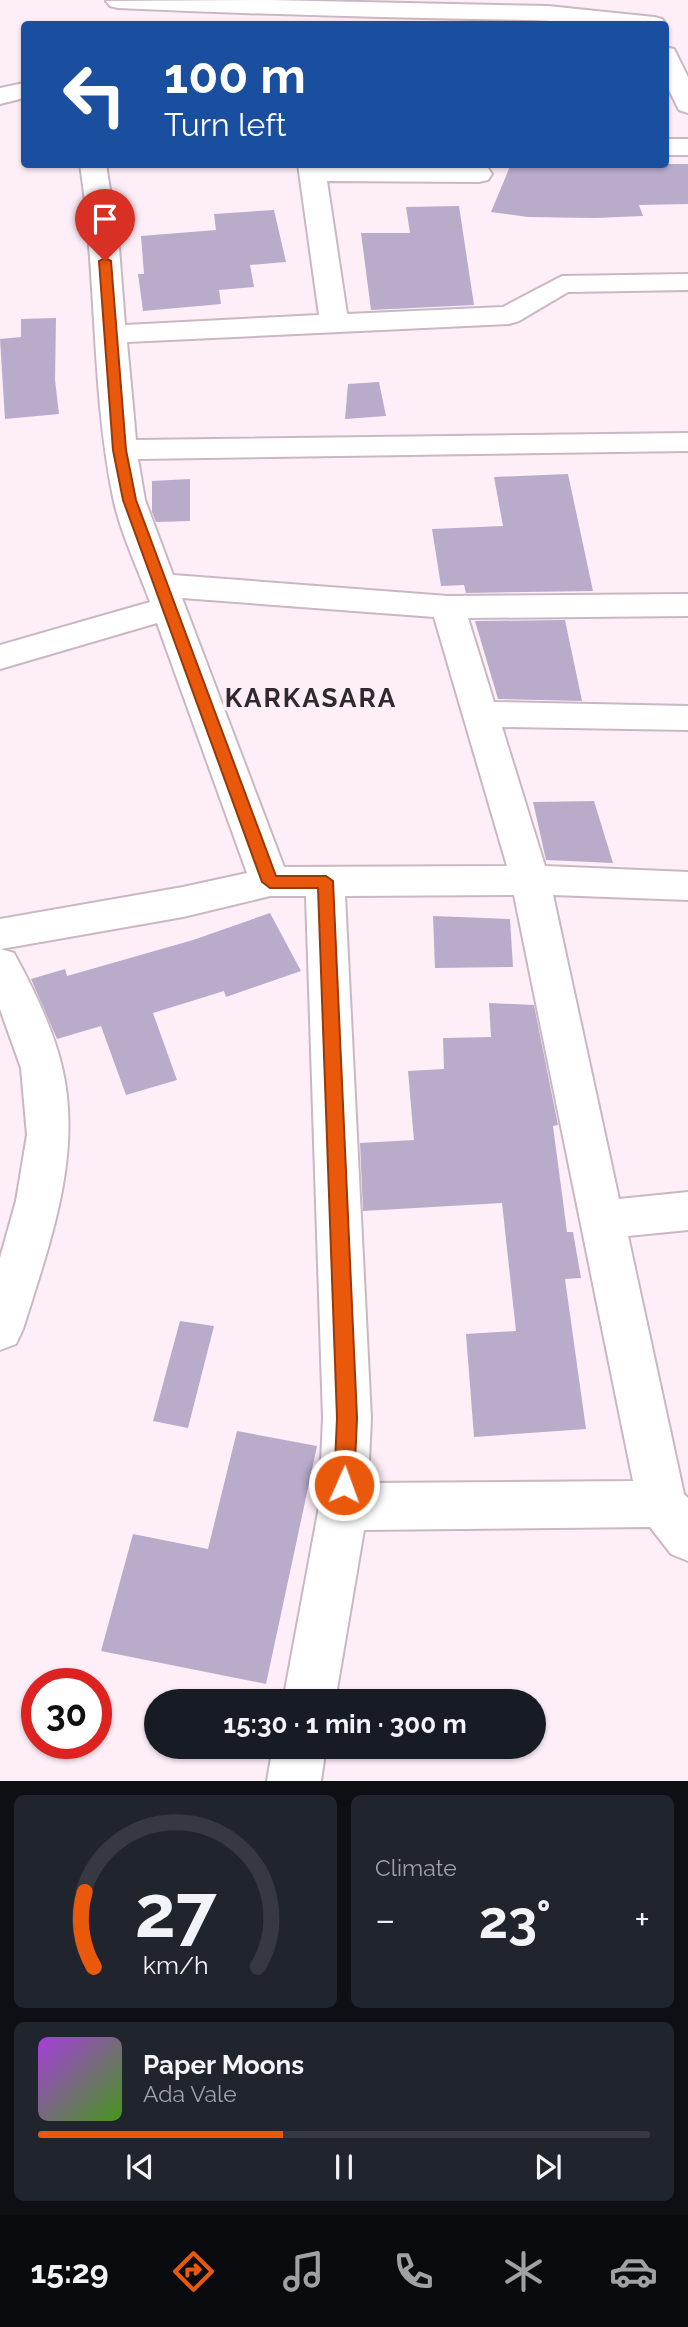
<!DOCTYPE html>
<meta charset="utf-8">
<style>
body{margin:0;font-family:Raleway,sans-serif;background:#20242c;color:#f1f3f6;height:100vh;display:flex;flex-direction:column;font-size:26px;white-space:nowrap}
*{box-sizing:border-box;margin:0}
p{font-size:23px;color:#9ea1a6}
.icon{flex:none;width:38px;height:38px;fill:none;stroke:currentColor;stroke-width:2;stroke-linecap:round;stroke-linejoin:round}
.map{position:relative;height:1781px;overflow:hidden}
.details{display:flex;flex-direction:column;gap:14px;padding:14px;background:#0d0f14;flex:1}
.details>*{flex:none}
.top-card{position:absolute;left:21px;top:21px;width:648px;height:147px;border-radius:7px;box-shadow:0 2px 5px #0004;background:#1a4fa0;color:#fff;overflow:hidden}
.speed{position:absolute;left:21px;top:1668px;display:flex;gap:14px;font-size:35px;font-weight:700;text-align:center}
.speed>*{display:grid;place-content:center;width:91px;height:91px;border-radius:50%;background:#171b24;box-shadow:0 2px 5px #0004;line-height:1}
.speed .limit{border:10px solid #d22;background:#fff;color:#111}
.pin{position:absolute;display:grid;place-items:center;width:60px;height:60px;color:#fff;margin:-72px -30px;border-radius:50% 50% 50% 0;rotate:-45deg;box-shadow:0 0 7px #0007}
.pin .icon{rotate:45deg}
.me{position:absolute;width:77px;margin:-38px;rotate:2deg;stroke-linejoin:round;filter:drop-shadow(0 0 5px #0008)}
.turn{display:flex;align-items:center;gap:24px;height:147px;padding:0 28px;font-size:32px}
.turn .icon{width:91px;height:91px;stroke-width:2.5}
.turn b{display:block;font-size:49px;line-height:60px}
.big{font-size:52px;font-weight:700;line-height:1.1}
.details .tile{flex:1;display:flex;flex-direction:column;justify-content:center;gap:10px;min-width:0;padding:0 24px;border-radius:10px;background:#20242c}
.details .dial{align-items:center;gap:0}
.dial svg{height:182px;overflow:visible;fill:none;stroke:#363941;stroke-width:7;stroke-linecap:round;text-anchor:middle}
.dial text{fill:#f1f3f6;stroke:none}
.song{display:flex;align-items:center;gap:21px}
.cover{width:84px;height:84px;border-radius:10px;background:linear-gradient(135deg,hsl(280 70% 55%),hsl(100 70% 35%))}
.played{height:7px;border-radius:4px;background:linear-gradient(90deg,#ea580c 40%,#363941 40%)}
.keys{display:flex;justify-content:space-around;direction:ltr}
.heat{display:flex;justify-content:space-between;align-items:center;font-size:38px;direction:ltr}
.details .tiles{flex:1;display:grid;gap:14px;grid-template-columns:1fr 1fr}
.tile:last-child{grid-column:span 2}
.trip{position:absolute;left:144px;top:1689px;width:402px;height:70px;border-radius:35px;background:#171b24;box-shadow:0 2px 5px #0004;font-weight:700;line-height:70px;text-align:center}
.dock{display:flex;height:112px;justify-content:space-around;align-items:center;background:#090b0e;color:#9ea1a6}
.dock .icon{width:49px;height:49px}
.dock .selected{color:#ea580c}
.dock b{font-size:32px;color:#f1f3f6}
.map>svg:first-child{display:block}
</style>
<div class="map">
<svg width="688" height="1781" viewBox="0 0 688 1781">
<rect width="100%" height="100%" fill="#feeef8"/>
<g fill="#b9accb">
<path d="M511,164H688V204L639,205L643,216L595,218L528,217L491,212Z"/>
<path d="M459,206L474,305L371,310L361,233H410L406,207Z"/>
<path d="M274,210L286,262L250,265L254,287L219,290L221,304L143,311L138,274H144L141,236L216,230L214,214Z"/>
<path d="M56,318L55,380L59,414L5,419L0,339L21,337V319Z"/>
<path d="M379,382L386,416L345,419L348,384Z"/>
<path d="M568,474L593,591L466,593L464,585L441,586L432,529L503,526L494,477Z"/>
<path d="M190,479V521L156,522L152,512V481Z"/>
<path d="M565,620L582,701L498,699L475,621Z"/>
<path d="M594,801L613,863L546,860L533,802Z"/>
<path d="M270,913L301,971L226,997L224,991L153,1013L177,1080L126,1095L101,1026L57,1039L31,979L65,969L67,976L193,940Z"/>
<path d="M433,916L510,919L513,967L435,968Z"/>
<path d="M489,1003L534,1005L558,1125L553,1126L567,1232H573L581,1278L565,1279L586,1429L474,1437L466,1334L516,1331L502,1203L363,1211L360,1143L414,1140L408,1071L444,1069L443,1038L491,1037Z"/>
<path d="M180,1321L214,1326L188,1428L153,1421Z"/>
<path d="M237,1431L317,1446L266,1684L101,1651L133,1534L208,1549Z"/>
</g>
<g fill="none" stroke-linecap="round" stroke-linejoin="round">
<defs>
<g id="minor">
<path d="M269,0L548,6L654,17L662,19L666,24C622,30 570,20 524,20C388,18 253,14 118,8L110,6L106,1Z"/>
<path d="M665,47L674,49L688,77V113L679,110L665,82Z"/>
<path d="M24,83V98L0,104V88Z"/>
<rect x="665" y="139" width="23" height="16"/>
<path d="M80,164H106L119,248L125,325L319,315L298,164L479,166L488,168L492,174L488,180L479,182L327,181L347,314L503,307L562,276L688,274V290L568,292L519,321L509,324L127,342L136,440L688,433V451L138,459L145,500L173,575L448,596L688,594V616L468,618L494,702L688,706V730L502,727L545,866L688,872V900L553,895L619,1199L688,1192V1230L628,1236L684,1494L688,1498V1561L671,1554L650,1527L364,1530L335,1701H283L319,1507L323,1418L306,896H270L183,917L1,949L14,953C33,988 53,1028 62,1067C83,1156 49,1245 23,1329L16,1344L0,1350V1258L16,1201L27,1135L21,1068L0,1009V919L183,887L247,873L157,623L0,669V645L150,602C138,569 120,532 113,497C91,389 97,275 80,164ZM182,598L434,617L507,866L284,867ZM514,895L633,1481L368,1483L371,1418L345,896Z"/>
<path d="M273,1746H326L321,1781H267Z"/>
</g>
</defs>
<use href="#minor" stroke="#cab7c4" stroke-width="4"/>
<use href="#minor" fill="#fff" fill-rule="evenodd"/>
</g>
<path fill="#ea580c" stroke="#983908" stroke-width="2" d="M105,258L111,261L126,450L136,500L276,876H326L333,881L357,1418L354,1485L351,1491L344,1494L337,1491L334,1485L337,1418L318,888H270L262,882L123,500L113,450L99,261Z"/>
<g text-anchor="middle" stroke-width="7" stroke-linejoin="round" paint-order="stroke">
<g font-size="26" font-weight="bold" letter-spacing="2" fill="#30292d" stroke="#feeef8">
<text x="311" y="707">KARKASARA</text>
</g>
</g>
</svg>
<div class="speed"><div class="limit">30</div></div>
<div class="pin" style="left:105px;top:261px;background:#d93025"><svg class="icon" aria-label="arrive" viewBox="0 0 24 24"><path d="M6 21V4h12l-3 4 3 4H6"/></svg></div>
<svg class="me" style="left:344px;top:1485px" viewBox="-20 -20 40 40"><circle r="17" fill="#ea580c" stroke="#fff" stroke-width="3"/><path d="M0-11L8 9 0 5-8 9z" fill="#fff"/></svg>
<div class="trip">15:30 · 1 min · 300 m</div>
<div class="top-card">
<div class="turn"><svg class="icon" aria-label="left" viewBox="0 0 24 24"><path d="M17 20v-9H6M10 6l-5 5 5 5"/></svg><div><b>100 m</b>Turn left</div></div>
</div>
</div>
<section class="details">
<div class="tiles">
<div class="tile dial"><svg viewBox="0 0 100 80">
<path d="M14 69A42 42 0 1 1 86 69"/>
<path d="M14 69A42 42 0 0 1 10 36" stroke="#ea580c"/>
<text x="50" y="56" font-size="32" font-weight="700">27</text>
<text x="50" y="72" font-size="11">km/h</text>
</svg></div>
<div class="tile"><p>Climate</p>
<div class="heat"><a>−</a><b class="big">23°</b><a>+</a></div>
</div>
<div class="tile">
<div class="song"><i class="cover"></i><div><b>Paper Moons</b><p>Ada Vale</p></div></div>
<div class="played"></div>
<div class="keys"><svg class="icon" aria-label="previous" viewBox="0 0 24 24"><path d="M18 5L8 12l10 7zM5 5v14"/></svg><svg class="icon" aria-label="pause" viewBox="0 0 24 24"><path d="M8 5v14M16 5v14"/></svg><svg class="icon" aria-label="next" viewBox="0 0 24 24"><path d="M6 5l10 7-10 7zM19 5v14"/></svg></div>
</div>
</div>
</section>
<nav class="dock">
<b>15:29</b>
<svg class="icon selected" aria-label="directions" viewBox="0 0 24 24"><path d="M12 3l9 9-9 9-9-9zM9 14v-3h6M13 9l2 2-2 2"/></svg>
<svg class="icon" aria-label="music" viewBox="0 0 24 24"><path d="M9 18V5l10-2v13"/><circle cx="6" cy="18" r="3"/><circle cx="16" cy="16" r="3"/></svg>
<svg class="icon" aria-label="phone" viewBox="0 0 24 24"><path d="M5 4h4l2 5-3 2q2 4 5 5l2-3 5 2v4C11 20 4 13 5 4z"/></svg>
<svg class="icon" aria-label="climate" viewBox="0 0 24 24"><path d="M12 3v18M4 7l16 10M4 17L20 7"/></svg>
<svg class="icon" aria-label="car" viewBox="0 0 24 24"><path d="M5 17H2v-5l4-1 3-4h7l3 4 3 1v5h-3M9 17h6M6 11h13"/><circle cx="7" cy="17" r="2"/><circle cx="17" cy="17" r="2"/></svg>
</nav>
